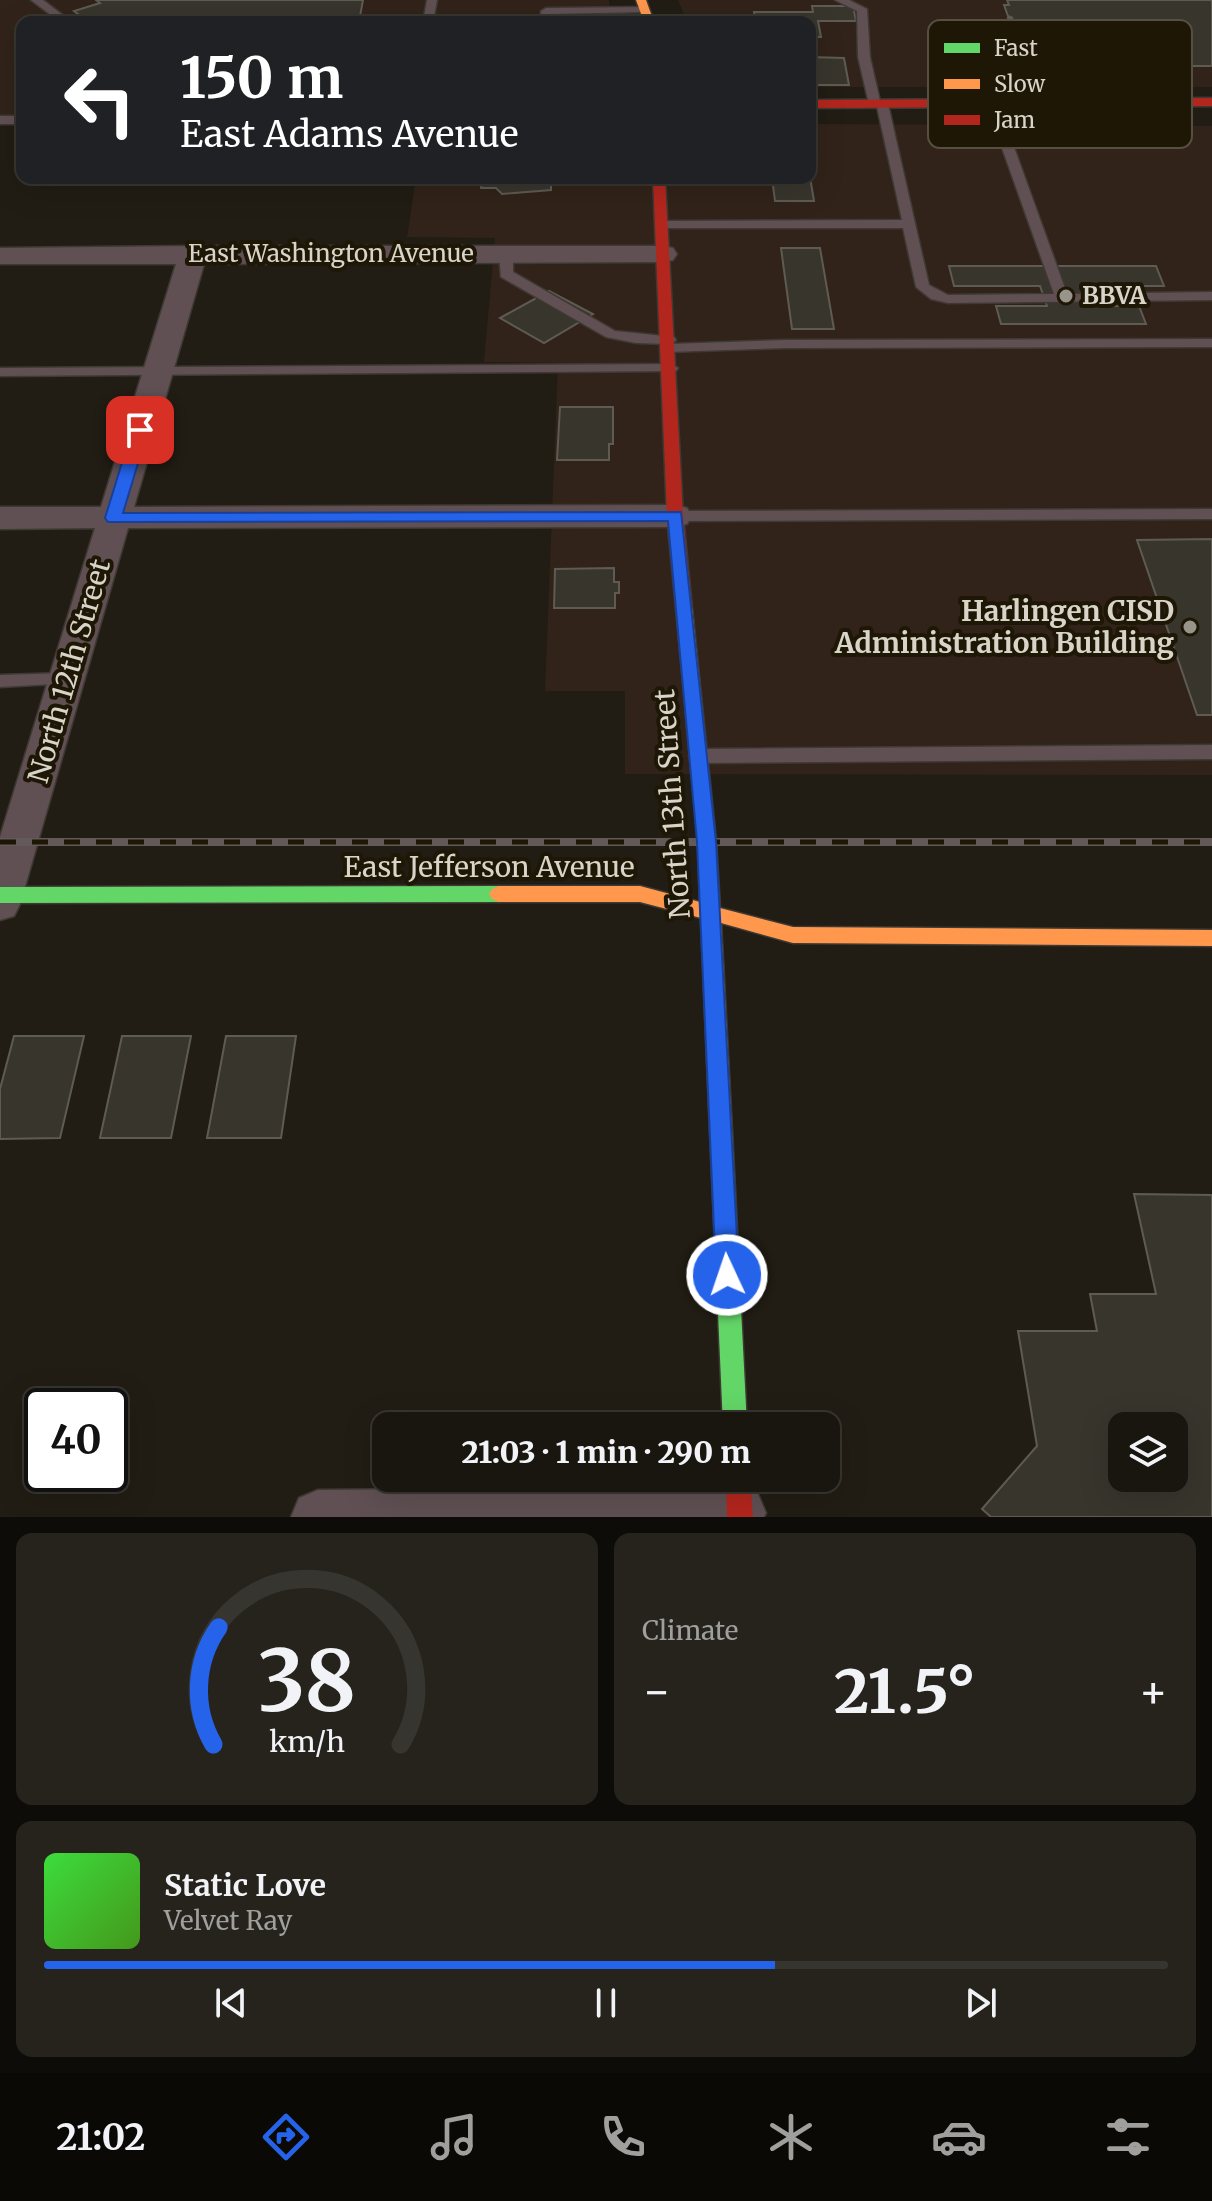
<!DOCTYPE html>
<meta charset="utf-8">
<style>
body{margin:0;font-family:Merriweather,serif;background:#26231d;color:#f1f3f6;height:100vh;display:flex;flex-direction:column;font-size:30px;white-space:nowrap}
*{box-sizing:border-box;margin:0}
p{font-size:26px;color:#9f9f9e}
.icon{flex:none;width:44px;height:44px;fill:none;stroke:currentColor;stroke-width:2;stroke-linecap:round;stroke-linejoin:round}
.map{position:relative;height:1517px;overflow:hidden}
.sheet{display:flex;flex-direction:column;gap:16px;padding:16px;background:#0e0c08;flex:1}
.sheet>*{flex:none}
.top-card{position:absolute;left:16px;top:16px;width:800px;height:168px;border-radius:16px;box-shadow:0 8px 32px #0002,0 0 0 2px #37352f;background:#202124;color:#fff;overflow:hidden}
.controls{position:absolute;left:1108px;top:1412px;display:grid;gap:16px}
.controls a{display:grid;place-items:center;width:80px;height:80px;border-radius:16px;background:#19160f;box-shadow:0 8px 32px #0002,0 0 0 2px #37352f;font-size:40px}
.speed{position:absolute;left:24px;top:1388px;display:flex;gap:16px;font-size:40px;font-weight:700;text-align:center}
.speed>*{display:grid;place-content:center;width:104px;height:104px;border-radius:50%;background:#19160f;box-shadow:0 8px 32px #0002,0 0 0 2px #37352f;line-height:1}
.speed .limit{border:4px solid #111;border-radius:12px;background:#fff;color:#111}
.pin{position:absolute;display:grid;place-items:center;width:68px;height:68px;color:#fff;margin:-34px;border-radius:16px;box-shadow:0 4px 12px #0006}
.me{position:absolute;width:88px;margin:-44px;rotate:357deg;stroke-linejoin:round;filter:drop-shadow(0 0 6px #0008)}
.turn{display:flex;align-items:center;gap:28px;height:168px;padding:0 32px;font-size:36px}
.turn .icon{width:104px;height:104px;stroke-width:2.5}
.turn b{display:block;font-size:56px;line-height:68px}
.big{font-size:60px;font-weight:800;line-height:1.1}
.sheet .widget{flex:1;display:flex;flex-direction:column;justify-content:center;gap:12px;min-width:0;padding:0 28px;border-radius:16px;background:#26231d}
.sheet .dial{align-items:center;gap:0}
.dial svg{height:208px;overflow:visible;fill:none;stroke:#37352f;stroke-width:7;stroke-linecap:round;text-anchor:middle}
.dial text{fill:#f1f3f6;stroke:none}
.song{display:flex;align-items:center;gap:24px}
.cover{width:96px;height:96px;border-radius:12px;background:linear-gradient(135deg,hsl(120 70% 55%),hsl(100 70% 35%))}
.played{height:8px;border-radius:4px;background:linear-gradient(90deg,#2563eb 65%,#37352f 65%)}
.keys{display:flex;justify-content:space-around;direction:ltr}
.heat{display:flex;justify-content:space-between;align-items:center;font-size:44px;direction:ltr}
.sheet .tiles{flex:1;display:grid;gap:16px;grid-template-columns:1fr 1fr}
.widget:last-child{grid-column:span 2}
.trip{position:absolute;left:372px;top:1412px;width:468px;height:80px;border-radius:16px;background:#19160f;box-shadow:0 8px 32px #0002,0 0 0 2px #37352f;font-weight:800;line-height:80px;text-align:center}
.dock{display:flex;height:128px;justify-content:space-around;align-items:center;background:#0a0906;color:#9f9f9e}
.dock .icon{width:56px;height:56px}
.dock .selected{color:#2563eb}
.dock b{font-size:36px;color:#f1f3f6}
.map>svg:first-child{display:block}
</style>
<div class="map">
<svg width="1212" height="1517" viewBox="0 0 1212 1517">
<rect width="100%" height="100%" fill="#211d14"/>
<g fill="#312319">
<path d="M0,0H609L611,22H22V123L0,124Z"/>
<path d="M678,0H1212V87H810V22H687Z"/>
<path d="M810,124L1212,126V775L625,774V691H545L558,363L484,362L495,238L407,237L416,178H810Z"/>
</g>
<g fill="#38352d" stroke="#5e5b53" stroke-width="2" fill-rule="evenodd">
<path d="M96,0H363L359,22H89L74,11L100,3Z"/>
<path d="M1007,0H1212V66H1175L1173,62H1165L1167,66H1129L1127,62H1119L1120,66H1083L1082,62H1073L1074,66H1038L1036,62H1031L1029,57H1022L1018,45H1023L1017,42L1013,30H1018H1012L1008,18H1013L1008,16L1004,5H1009Z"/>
<path d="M812,6H853L856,21H818L821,37H810V22H756L754,12H813Z"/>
<path d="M810,57L844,58L849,85H810Z"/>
<path d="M810,177L814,201H775L772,178Z"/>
<path d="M483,178H551V190L502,194L496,188H481Z"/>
<path d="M781,248H820L834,329H792Z"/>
<path d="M949,266H1156L1164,286H1084L1091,306H1139L1146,324H1001L996,306H1047L1040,286H954Z"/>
<path d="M549,291L593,314L544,343L500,318Z"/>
<path d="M560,407H613V444H609V460H557Z"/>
<path d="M1212,539V715H1197L1137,540Z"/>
<path d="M614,568V582H619V593H615V608H554L555,569Z"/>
<path d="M14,1036H84L60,1138L0,1139V1089Z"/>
<path d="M122,1036H191L171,1138H100Z"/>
<path d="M226,1036H296L281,1138H207Z"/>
<path d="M1134,1194L1212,1195V1517H991L982,1509L1037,1446L1018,1331H1097L1090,1294H1156ZM1122,1426H1174V1478H1122Z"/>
</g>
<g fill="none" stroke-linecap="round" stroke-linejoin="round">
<defs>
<g id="lane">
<path d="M31,0H43L72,22H60Z"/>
<path d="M427,0H437L433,22H423Z"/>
<path d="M835,0H849L867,9L870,57L880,101L888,104L929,285L948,295L1054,294L986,103L992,99L998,103L1067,294L1212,292V300L948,303L931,299L916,287L903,228H657V222L662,221L902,220L877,107L869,104L858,57L857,11Z"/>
<path d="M644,7L648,8V12L551,14L550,22H540L541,11L546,8Z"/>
<rect x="0" y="116" width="22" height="8"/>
<path d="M506,250L513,254V272L615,331L674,337L676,340L671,344L786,340L1212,339V347L786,348L669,352L662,348L668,344L636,343L606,337L501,277L499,254Z"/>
<path d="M671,364L678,368L676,371L0,376V368Z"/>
<path d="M1212,509V519L675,521L667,516L675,511Z"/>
<path d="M66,673L72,675L75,679L72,683L0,687V675Z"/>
<path d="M1212,745V759L698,763L689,756L698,749Z"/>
</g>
<g id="street">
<path d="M193,246H663L673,248L677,254L673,260L663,262L204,264L134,507L675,505L687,508L692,516L687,524L675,527L128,528L20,904L14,916L0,920V837L95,528L0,529V507H101L176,264H0V248Z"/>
<path d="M739,1486L758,1494L766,1513L764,1517H291L299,1498L318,1490Z"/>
</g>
<g id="fast">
<path d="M499,886L506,889L509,894L506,899L499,902L0,903V887Z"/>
<path d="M721,1121L729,1124L732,1131L747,1426H723L710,1131L713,1124Z"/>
</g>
<g id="slow">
<path d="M636,0H646L654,22H644Z"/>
<path d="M684,602L692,608L716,842L720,908L793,927L1212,930V946L793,943L721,923L732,1131L729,1138L721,1141L713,1138L710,1131L701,918L640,902H499L492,899L489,894L492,889L499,886H640L700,902L698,842L676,608Z"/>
</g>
<g id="jam">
<path d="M1212,98V106L810,108V100Z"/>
<path d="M653,178H665L683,516L692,608L684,614L676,608L667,516Z"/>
<path d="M726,1478H750L753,1517H727Z"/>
</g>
</defs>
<use href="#lane" stroke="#3e3932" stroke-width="3"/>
<use href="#street" stroke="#3e3932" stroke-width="3"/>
<use href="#fast" stroke="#3e3932" stroke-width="3"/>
<use href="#slow" stroke="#3e3932" stroke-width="3"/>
<use href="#jam" stroke="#3e3932" stroke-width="3"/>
<use href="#lane" fill="#605053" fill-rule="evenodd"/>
<use href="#street" fill="#605053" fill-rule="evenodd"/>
<use href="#fast" fill="#63d668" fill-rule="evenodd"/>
<use href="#slow" fill="#ff974d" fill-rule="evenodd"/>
<use href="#jam" fill="#b3261e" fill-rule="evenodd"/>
<defs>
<path id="rail" d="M0,842H1212"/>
</defs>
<use href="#rail" stroke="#635959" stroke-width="8"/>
<use href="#rail" stroke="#1e1705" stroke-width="5" stroke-dasharray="16" stroke-linecap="butt"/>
</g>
<path fill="#2563eb" stroke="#184099" stroke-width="2" d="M140,425L148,430L123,513L681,512L716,842L739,1275L735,1283L727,1286L719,1283L716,1275L697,842L668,521L108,522L105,518L132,430Z"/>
<g fill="#99948a" stroke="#1e1705" stroke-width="3">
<circle cx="1066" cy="296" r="8"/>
<circle cx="1190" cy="627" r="8"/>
</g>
<g text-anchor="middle" stroke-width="8" stroke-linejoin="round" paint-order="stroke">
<g font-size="24" fill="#d9d4c9" stroke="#1e1705">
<text x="331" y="262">East Washington Avenue</text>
</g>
<g font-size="24" font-weight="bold" fill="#d9d4c9" stroke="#1e1705" text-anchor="start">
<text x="1082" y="304">BBVA</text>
</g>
<g font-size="28" font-weight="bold" fill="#d9d4c9" stroke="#1e1705" text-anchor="end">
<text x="1174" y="621">Harlingen CISD<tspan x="1174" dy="32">Administration Building</tspan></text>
</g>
<g font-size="28" fill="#d9d4c9" stroke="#1e1705">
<text transform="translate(69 671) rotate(-74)" y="10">North 12th Street</text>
<text transform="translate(672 804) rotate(-94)" y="10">North 13th Street</text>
<text x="489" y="877">East Jefferson Avenue</text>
</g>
</g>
<rect x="928" y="20" width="264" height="128" rx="12" fill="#1e1705" stroke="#565040" stroke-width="2"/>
<rect x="944" y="43" width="36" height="10" fill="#63d668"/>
<rect x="944" y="79" width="36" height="10" fill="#ff974d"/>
<rect x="944" y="115" width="36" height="10" fill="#b3261e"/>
<g font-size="22" fill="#d9d4c9">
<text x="994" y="56">Fast</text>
<text x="994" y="92">Slow</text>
<text x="994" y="128">Jam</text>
</g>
</svg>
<div class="controls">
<a><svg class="icon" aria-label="layers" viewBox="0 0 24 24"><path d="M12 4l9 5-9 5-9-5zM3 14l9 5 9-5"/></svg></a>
</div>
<div class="speed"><div class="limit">40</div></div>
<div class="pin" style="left:140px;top:430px;background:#d93025"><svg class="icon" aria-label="arrive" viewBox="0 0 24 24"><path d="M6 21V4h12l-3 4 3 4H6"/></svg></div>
<svg class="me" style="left:727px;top:1275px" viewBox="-20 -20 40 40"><circle r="17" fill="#2563eb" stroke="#fff" stroke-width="3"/><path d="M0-11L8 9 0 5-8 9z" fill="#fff"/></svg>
<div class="trip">21:03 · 1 min · 290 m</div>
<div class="top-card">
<div class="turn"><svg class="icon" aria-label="left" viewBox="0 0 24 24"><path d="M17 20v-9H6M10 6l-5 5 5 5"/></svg><div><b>150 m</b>East Adams Avenue</div></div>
</div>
</div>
<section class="sheet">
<div class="tiles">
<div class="widget dial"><svg viewBox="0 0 100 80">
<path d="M14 69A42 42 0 1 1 86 69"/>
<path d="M14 69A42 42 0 0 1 16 24" stroke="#2563eb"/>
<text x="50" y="56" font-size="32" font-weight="700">38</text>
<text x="50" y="72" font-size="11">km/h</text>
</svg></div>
<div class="widget"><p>Climate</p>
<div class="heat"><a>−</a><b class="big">21.5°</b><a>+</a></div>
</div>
<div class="widget">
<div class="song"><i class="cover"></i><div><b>Static Love</b><p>Velvet Ray</p></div></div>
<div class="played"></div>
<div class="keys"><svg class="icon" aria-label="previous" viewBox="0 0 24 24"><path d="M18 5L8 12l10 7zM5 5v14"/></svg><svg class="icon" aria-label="pause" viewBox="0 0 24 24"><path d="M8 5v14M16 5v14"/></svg><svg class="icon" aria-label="next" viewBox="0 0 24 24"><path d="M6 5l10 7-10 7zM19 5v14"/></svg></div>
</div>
</div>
</section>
<nav class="dock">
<b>21:02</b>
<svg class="icon selected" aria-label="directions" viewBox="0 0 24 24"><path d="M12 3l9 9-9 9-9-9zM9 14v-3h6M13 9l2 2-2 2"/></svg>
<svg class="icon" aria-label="music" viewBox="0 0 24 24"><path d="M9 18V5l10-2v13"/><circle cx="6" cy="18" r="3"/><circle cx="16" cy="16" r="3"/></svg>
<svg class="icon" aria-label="phone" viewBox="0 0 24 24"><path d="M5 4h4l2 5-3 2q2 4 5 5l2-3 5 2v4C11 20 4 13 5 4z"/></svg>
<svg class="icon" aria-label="climate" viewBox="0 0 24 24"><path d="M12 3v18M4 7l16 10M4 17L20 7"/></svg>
<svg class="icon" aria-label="car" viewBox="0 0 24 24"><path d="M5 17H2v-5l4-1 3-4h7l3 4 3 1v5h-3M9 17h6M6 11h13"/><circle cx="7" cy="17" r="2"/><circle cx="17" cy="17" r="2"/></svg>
<svg class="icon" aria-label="filters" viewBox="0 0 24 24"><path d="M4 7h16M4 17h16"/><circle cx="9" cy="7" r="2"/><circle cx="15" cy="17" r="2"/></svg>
</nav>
